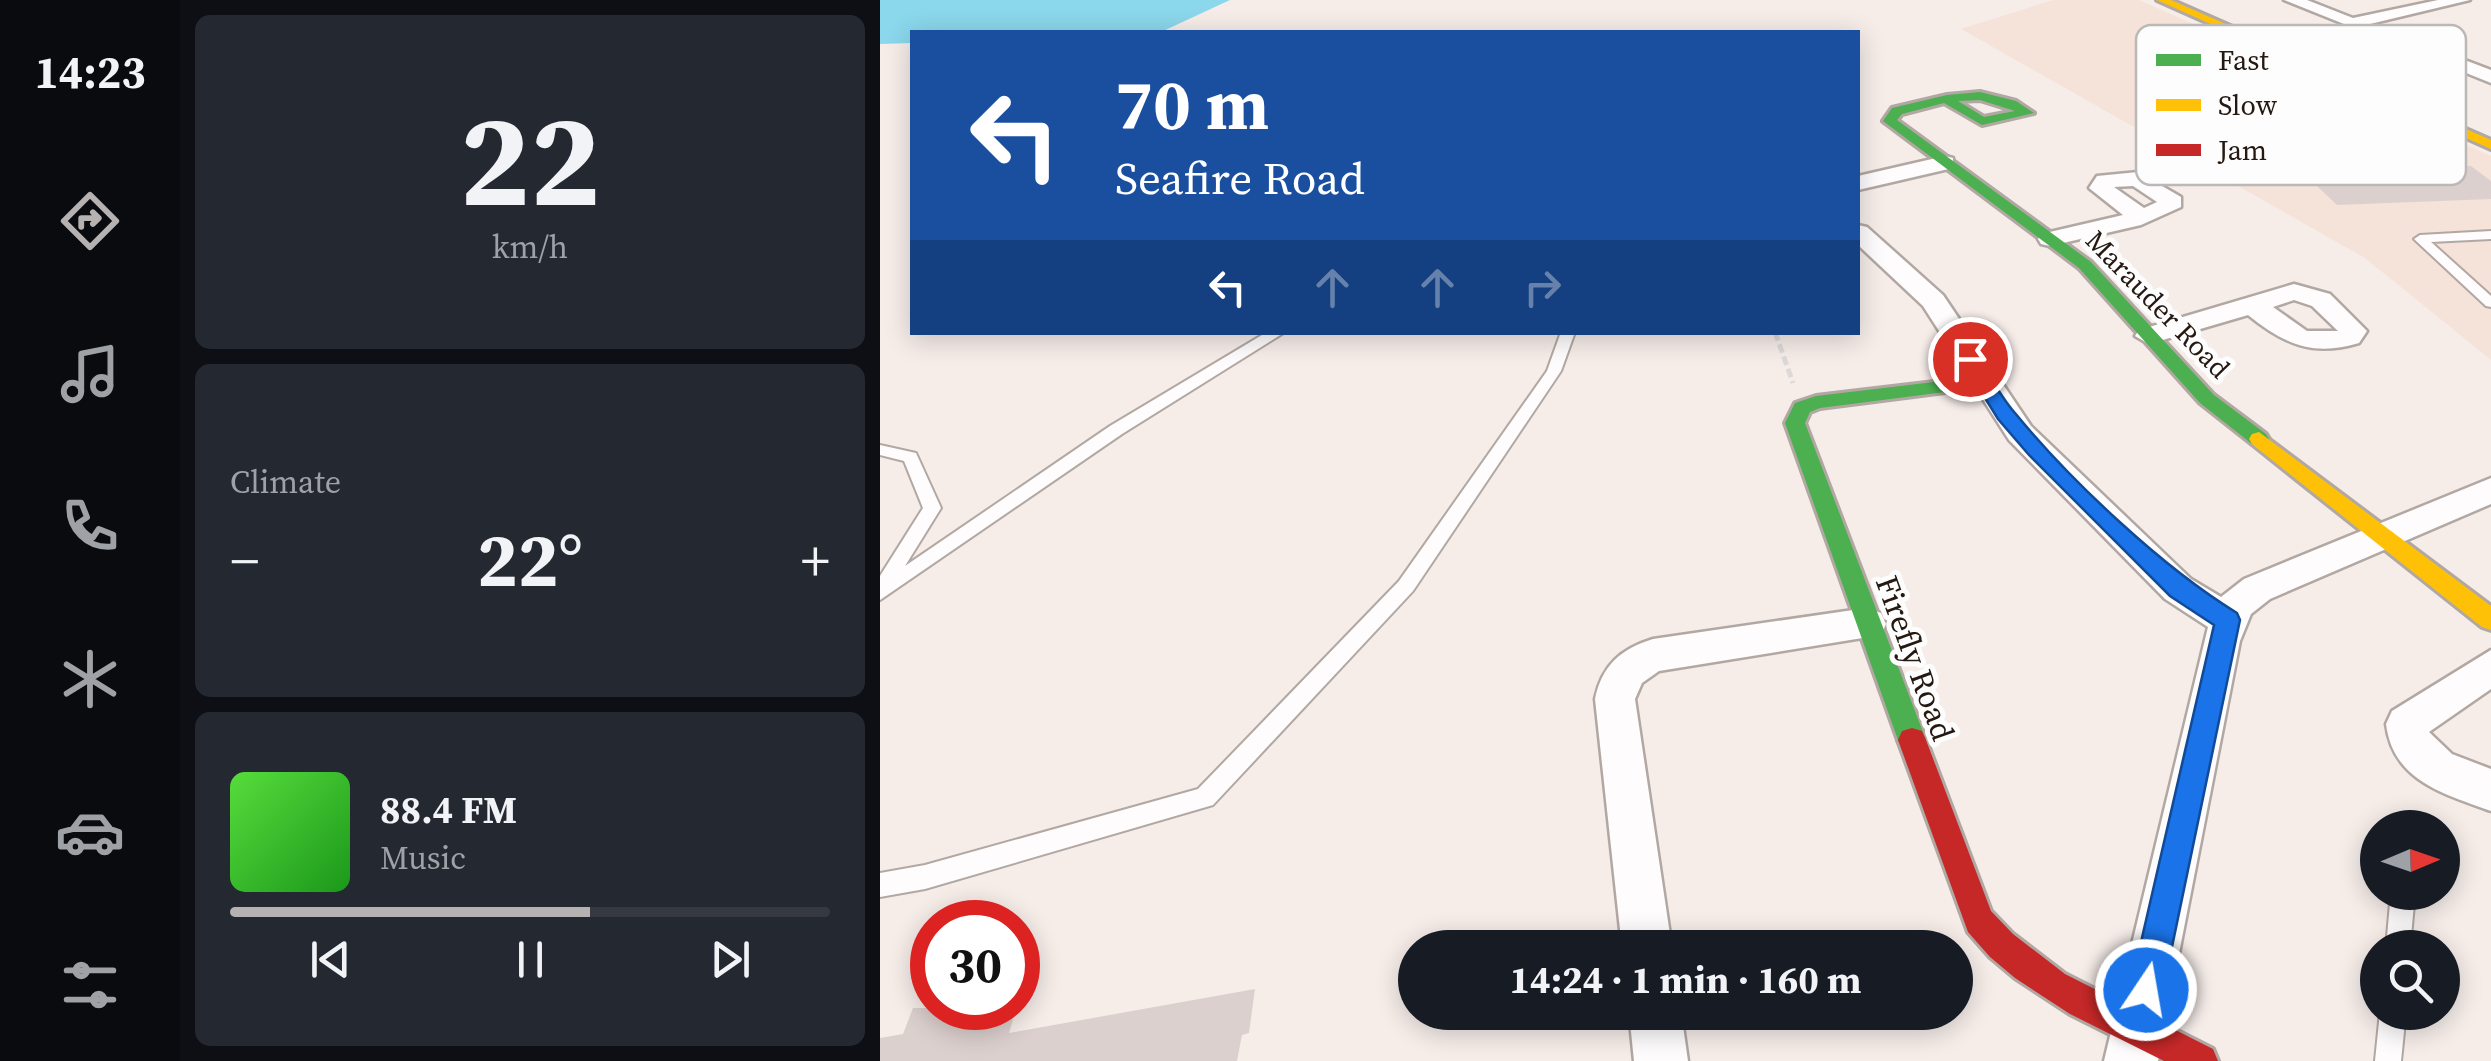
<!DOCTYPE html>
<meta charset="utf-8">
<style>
body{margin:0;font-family:"Source Serif 4",serif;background:#242831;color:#f1f3f6;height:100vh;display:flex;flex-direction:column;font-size:38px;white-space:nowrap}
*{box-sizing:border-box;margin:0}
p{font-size:32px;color:#9ea1a6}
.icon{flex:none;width:55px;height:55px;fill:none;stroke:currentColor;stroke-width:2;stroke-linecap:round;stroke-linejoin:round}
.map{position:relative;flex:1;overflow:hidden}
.side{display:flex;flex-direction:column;gap:15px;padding:15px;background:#0d0f14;width:700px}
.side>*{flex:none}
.top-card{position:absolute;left:30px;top:30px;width:950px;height:305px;border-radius:0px;box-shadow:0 5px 25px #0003;background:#1a4fa0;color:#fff;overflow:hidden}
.needle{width:65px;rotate:88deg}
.tools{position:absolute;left:1480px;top:810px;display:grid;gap:20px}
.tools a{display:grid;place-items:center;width:100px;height:100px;border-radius:50%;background:#171b24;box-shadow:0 5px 25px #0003;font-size:50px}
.speed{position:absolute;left:30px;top:900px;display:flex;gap:20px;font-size:50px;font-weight:700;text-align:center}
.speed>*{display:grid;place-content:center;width:130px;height:130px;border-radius:50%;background:#171b24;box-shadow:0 5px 25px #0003;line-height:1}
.speed .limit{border:15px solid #d22;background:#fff;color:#111}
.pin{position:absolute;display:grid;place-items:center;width:85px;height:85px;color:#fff;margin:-42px;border:5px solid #fff;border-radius:50%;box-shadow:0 2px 10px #0007}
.me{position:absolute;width:110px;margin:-55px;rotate:12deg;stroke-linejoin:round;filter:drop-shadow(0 0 8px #0008)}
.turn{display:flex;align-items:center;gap:35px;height:210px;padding:0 40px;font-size:45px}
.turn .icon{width:130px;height:130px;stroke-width:2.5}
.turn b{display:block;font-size:70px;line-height:85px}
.lanes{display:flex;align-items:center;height:95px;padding:0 40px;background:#0003;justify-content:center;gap:50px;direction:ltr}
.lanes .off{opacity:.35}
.big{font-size:75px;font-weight:700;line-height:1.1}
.side .card{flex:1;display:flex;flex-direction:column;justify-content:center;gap:15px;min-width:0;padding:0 35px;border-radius:15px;background:#242831}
.side .dial{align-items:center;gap:0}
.dial b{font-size:130px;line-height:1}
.song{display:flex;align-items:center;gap:30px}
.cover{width:120px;height:120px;border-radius:15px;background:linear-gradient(135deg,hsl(110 70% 55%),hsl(120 70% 35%))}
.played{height:10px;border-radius:5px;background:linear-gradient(90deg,#b6b2b1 60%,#363941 60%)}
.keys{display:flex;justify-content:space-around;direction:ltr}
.heat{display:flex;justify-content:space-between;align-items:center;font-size:55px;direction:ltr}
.trip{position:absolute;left:518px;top:930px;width:575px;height:100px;border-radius:50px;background:#171b24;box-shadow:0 5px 25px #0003;font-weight:700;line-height:100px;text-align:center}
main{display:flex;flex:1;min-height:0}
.tabs{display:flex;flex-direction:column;width:180px;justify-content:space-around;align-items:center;background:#090b0e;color:#9ea1a6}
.tabs .icon{width:70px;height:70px}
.tabs .current{color:#b6b2b1}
.tabs b{font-size:45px;color:#f1f3f6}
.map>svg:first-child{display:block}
</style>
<main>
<nav class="tabs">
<b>14:23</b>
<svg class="icon current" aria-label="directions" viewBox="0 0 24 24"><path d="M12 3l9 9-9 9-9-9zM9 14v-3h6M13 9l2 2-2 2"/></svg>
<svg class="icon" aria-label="music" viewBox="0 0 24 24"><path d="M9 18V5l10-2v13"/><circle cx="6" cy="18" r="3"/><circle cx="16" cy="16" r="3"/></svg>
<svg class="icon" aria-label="phone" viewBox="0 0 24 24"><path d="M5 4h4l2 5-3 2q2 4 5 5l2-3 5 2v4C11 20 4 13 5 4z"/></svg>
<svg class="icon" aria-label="climate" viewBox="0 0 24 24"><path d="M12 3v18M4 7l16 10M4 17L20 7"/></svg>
<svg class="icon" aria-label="car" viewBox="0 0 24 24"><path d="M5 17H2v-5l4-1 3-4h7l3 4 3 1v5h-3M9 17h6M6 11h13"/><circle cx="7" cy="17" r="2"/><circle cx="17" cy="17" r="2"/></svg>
<svg class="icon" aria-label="filters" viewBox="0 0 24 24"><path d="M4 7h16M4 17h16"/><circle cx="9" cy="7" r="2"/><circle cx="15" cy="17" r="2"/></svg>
</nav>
<section class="side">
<div class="card dial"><b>22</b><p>km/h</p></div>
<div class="card"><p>Climate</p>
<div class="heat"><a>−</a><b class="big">22°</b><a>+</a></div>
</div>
<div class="card">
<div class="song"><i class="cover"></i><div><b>88.4 FM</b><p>Music</p></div></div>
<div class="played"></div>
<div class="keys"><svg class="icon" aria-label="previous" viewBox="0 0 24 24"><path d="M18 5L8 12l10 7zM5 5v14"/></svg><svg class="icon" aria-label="pause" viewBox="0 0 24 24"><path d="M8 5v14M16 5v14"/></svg><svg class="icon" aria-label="next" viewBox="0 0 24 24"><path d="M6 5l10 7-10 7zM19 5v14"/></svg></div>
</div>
</section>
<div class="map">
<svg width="1611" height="1061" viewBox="0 0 1611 1061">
<rect width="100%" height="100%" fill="#f6ede9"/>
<path fill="#f5e3d9" d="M1173,0H1259L1611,156V360L1485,258L1081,29Z"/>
<path fill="#8bd7ec" d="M0,0H350L281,32H32V43L0,44Z"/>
<g fill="#dcd0ce">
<path d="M1448,96L1535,167L1591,166L1611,181V199L1457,205L1344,98Z"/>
<path d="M375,989L369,1033L362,1035L357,1061H0V1038L23,1034L33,1008H91L86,1024L134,1016L129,1033Z"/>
</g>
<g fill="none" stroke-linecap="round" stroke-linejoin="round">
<defs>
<g id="lane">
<path d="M1611,231V239L1551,242L1611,296V307L1606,306L1534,239L1540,235Z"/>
<path d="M387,332H405L242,434L0,600V576L43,508L24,461L0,455V445L36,453L61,508L25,566L230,426Z"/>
<path d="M681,332H695L681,371L533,591L333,805L45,889L0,897V873L45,865L318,789L519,581L667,371Z"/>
<path d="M1511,892L1535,893L1530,948H1506Z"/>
<path d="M1500,1012H1526L1521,1061H1495Z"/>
</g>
<g id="street">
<path d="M1404,0H1427L1473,18L1558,0H1590L1490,24L1611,70V83Z"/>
<path d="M1065,156L1073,158V168L978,190V176Z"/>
<path d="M1258,172L1301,197V207L1261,225L1170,246L1161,244L1158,239L1161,234L1243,215L1209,188L1217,176ZM1253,186L1277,202L1264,208L1234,187Z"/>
<path d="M978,225L987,227L1063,295L1151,426L1311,579L1341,597L1364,579L1611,478V504L1390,599L1371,614L1360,641L1278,1061H1224L1328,627L1285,599L1129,440L1043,306L978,245Z"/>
<path d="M1414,284L1450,294L1487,331L1479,343C1433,357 1404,344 1368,315L1269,344L1255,336L1259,330ZM1414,300L1432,306L1458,331H1427L1393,307Z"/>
<path d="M987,608L1001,613L1006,624L1001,635L779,671L762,683L755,699L792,948H742L715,699C722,665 741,649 773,639Z"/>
<path d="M1611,650V689L1549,732L1572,754L1611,769V811C1564,794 1513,781 1506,724L1512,711Z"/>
<path d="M749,1012H801L808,1061H754Z"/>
</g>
<g id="fast">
<path d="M1100,92L1136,101L1154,113L1102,125L1064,103L1022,114L1017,120L1211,262L1334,395L1386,434L1389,439L1386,444H1372L1320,403L1199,268L1003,121L1012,108L1067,95ZM1100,100L1135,111L1104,117L1078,101Z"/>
<path d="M1105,376L1112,378V386L940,408L930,412L925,423L1046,740L1042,749L1032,752L1022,749L1018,740L905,423L915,403L936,396Z"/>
</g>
<g id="slow">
<path d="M1277,0H1291L1611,140V149Z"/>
<path d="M1379,432L1611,606V630L1602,627L1372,444L1369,439L1372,434Z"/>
</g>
<path id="jam" d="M1032,728L1042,731L1046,740L1111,911L1133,934L1185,974L1333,1049L1338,1061H1284L1190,1014L1135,978L1110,957L1088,932L1018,740L1022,731Z"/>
</defs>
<use href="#lane" stroke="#b2a8a3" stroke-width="4"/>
<use href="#street" stroke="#b2a8a3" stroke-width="5"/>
<use href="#fast" stroke="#b2a8a3" stroke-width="6"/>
<use href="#slow" stroke="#b2a8a3" stroke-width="6"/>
<use href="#jam" stroke="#b2a8a3" stroke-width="6"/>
<path stroke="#dcd9d8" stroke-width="5" stroke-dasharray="9 4" stroke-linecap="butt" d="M895,332L913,383"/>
<use href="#lane" fill="#fefcfc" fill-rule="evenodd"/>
<use href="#street" fill="#fefcfc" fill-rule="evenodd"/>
<use href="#fast" fill="#4caf50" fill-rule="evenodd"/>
<use href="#slow" fill="#ffc107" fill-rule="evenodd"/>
<use href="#jam" fill="#c62828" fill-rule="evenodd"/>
</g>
<path fill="#1a73e8" stroke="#114b97" stroke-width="2.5" d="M1084,355H1097C1109,374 1120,396 1135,413C1191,481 1282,567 1357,613L1360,620L1283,990L1278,1001L1266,1006L1254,1001L1250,990L1334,625L1290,596L1149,455L1118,419L1081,359Z"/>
<g text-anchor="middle" stroke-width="10" stroke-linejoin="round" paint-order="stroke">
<g font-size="28" fill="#241811" stroke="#fdfdfd">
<text transform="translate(1278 304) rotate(46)" y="10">Marauder Road</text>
</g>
<g font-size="32" fill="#241811" stroke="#fdfdfd">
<text transform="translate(1035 658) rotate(70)" y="11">Firefly Road</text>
</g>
</g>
<rect x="1256" y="25" width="330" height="160" rx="15" fill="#fdfdfd" stroke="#bcb8b6" stroke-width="2.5"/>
<rect x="1276" y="54" width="45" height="12" fill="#4caf50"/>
<rect x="1276" y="99" width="45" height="12" fill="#ffc107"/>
<rect x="1276" y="144" width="45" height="12" fill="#c62828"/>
<g font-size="28" fill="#241811">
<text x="1338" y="70">Fast</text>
<text x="1338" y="115">Slow</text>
<text x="1338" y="160">Jam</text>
</g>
</svg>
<div class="tools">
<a><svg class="needle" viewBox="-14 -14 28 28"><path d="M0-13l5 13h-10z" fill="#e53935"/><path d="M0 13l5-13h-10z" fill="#9ea1a6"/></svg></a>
<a><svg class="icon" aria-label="search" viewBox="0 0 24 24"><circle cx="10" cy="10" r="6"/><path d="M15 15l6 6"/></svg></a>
</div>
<div class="speed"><div class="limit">30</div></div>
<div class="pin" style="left:1090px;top:359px;background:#d93025"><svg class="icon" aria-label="arrive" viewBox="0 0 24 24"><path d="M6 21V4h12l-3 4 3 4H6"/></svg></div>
<svg class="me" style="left:1266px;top:990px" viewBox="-20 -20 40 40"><circle r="17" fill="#1a73e8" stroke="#fff" stroke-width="3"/><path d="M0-11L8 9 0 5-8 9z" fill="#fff"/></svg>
<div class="trip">14:24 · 1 min · 160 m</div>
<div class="top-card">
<div class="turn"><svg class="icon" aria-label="left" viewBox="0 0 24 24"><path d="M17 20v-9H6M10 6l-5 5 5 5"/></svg><div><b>70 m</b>Seafire Road</div></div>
<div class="lanes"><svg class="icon" aria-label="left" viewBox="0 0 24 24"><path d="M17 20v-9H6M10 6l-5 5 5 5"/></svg><svg class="icon off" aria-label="ahead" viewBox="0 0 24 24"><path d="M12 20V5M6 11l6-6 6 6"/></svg><svg class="icon off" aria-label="ahead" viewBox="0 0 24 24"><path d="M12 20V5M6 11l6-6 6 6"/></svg><svg class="icon off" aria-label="right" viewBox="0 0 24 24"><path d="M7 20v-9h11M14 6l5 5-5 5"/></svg></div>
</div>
</div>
</main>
